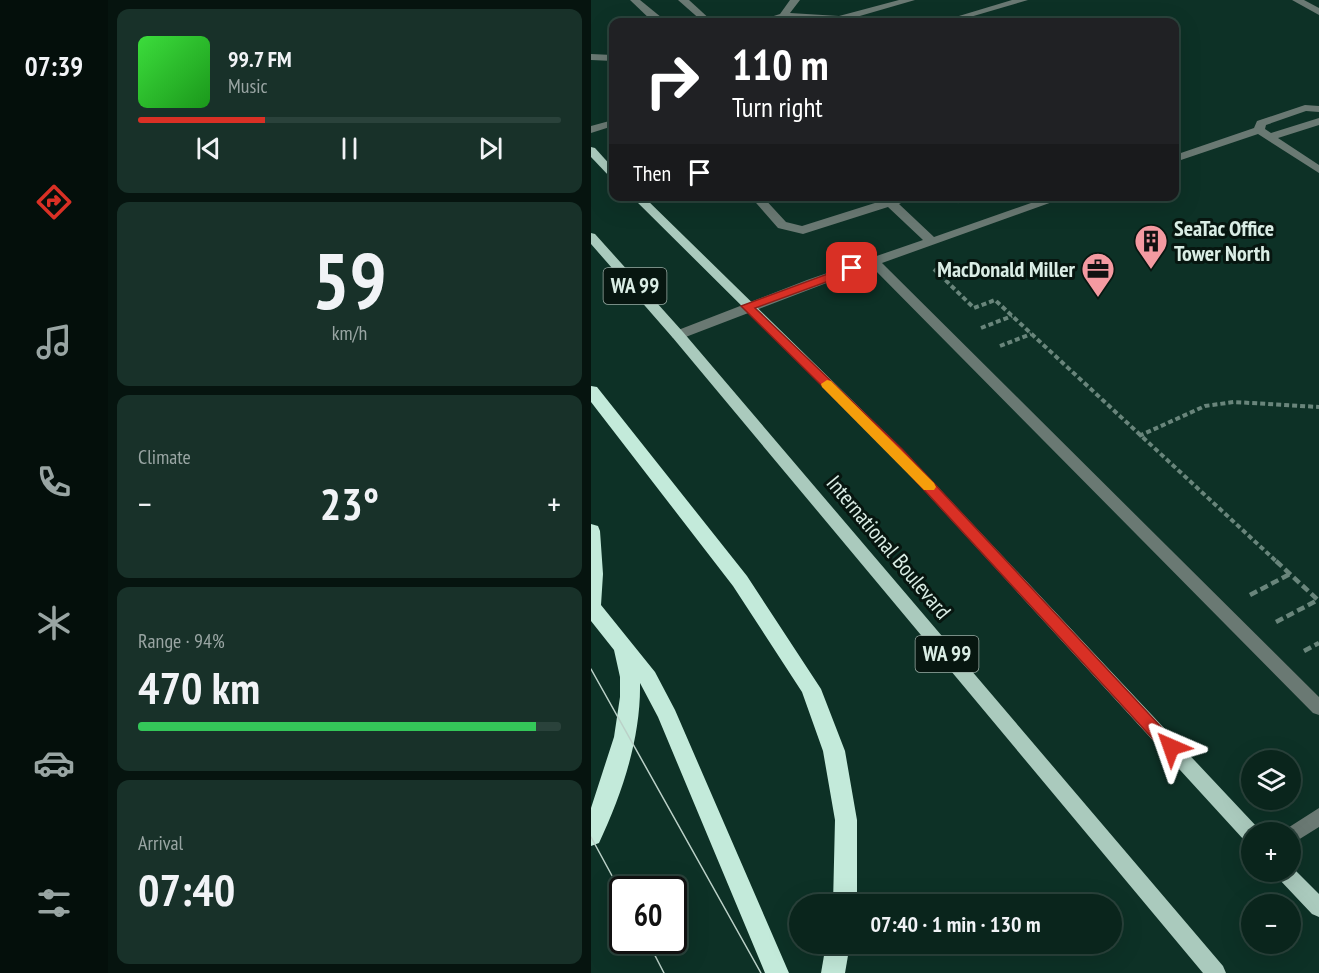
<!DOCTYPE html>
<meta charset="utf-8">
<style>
body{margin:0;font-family:"PT Sans Narrow",sans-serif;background:#183129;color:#f1f3f6;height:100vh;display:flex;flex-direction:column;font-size:22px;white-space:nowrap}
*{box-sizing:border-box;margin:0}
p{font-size:20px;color:#99a5a3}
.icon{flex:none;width:33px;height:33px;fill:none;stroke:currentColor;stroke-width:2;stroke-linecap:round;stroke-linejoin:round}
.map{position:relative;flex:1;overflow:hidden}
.details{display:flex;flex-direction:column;gap:9px;padding:9px;background:#06140f;width:483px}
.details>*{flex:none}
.hud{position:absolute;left:18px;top:18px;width:570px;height:183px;border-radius:12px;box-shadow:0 6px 24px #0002,0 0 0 2px #2a423b;background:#202124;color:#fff;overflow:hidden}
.fabs{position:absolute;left:650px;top:750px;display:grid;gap:12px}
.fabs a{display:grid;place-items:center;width:60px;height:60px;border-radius:50%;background:#0a251c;box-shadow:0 6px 24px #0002,0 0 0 2px #2a423b;font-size:30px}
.speed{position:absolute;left:18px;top:876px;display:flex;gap:12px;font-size:30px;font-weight:700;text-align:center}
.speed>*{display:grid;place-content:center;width:78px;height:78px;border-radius:50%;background:#0a251c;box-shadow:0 6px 24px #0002,0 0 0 2px #2a423b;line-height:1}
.speed .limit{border:3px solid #111;border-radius:9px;background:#fff;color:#111}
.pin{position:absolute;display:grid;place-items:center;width:51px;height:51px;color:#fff;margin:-26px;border-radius:12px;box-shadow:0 3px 9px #0006}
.me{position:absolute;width:66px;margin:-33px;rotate:317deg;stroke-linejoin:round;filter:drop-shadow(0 0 4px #0008)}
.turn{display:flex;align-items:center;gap:21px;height:126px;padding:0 24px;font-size:27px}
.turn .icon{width:78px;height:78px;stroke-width:2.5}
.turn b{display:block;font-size:42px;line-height:51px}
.then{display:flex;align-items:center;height:57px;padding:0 24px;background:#0003;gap:12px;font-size:22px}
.big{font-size:45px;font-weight:700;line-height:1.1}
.details .tile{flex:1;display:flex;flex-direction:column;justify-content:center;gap:9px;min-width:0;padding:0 21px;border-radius:12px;background:#183129}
.details .dial{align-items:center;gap:0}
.dial b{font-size:78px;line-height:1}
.song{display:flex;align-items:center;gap:18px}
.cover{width:72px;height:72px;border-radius:9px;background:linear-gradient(135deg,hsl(120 70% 55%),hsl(120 70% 35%))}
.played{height:6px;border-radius:3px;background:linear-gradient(90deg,#d93025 30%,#2a423b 30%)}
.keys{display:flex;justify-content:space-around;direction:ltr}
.heat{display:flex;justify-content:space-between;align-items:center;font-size:33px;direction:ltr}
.charge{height:9px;border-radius:4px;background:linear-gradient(90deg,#34c759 94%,#2a423b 0)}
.trip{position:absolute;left:198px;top:894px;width:333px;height:60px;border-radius:30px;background:#0a251c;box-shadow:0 6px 24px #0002,0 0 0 2px #2a423b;font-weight:700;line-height:60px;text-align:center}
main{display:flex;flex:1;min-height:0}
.menu{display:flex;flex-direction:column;width:108px;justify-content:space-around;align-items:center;background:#040f0b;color:#99a5a3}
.menu .icon{width:42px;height:42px}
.menu .on{color:#d93025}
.menu b{font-size:27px;color:#f1f3f6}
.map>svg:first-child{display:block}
</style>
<main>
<nav class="menu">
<b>07:39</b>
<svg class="icon on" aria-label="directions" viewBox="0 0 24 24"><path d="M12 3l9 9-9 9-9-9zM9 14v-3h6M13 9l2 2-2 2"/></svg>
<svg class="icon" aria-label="music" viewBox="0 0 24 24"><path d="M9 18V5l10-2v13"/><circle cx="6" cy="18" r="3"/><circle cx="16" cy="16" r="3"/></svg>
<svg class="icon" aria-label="phone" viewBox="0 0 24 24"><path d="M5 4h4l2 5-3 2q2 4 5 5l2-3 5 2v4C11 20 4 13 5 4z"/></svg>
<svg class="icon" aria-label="climate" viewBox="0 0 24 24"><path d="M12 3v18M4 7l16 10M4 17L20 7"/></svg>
<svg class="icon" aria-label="car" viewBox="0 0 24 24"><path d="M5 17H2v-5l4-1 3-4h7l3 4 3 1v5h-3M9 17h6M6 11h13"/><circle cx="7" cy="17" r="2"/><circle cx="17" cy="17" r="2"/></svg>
<svg class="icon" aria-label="filters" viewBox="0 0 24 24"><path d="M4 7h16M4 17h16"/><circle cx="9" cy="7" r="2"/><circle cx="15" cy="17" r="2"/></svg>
</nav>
<section class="details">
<div class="tile">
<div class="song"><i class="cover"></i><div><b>99.7 FM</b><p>Music</p></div></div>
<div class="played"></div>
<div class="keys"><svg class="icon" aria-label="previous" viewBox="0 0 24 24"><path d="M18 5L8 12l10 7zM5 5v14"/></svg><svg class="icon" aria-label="pause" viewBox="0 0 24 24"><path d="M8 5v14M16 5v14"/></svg><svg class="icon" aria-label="next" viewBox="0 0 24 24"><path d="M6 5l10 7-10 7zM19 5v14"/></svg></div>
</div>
<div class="tile dial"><b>59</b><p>km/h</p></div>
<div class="tile"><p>Climate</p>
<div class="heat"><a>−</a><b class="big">23°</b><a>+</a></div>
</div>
<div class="tile"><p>Range · 94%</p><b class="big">470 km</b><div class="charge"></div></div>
<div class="tile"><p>Arrival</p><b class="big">07:40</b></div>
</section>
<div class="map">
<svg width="728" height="973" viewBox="0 0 728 973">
<rect width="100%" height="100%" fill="#0d3126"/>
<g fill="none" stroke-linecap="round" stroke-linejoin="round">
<path stroke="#69857b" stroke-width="3" stroke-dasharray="4.5 2" stroke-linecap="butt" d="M367,196L363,198L368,202"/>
<g stroke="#69857b" stroke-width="4" stroke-dasharray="5 3" stroke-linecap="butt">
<path d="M343,269L383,308L404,300L686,562"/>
<path d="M390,328L421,316"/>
<path d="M409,346L440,334"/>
<path d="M548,436L614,406L643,402L728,407"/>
</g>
<g stroke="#69857b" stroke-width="4.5" stroke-dasharray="8 4" stroke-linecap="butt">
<path d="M685,561L728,601"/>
<path d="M659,595L699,574"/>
<path d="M685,622L727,600"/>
<path d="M713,651L728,643"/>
</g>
<g fill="#6a7973" fill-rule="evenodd">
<path d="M39,0H49L76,22H62Z"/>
<path d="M87,0H98L122,22H112Z"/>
<path d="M199,0H209L199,13L248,16L308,0H324L248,22L192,19L178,22H164L189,14Z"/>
<path d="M421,0H437L362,22H348Z"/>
<path d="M701,0H713L728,8V15Z"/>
<path d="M0,54L22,55V61L0,60Z"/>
<path d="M714,105L728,106V112L715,111L675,125L674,129L680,133L728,118V125L687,138L728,165V173L667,134L584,162V155L663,128L666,121Z"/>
<path d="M22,120V126L0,133V126Z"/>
<path d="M159,196H171L195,222L211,226L306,196H325L308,204L343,237L460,196H478L291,263L728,697V715L722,713L280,266L92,338H82L80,335L82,332L216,280L332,240L297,207L212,234L187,228Z"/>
<path d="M728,808V827L699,845V832L692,831Z"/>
</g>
<g fill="#aacabd" fill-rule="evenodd">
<path d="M0,147L4,148L22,168V177L18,176L0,157Z"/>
<path d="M40,196H52L311,449L667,828L669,832H660V842L653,840L301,455Z"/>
<path d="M0,233L4,234L92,332L632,966L635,973H612L82,338L0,244Z"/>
<path d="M699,865L728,894V917L721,914L687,878L685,872H699Z"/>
</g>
<g fill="#c3eada" fill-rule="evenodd">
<path d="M0,386L6,387L156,576L230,689L254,751L266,820V904H242L244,820L232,751L211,692L142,586L0,402Z"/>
<path d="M0,524L7,526L9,531L12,574L10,605L64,672L84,710L198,973H174L67,717L49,683C50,738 31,794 8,843L0,846V808L23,737L29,697V677L23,650L0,621Z"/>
<path d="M235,944H259L254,973H230Z"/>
</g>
<g stroke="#bbd1c8" stroke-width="1.5">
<path d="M0,669L170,973"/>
<path d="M0,837L32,896"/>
<path d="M56,940L73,973"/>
</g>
</g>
<path fill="#d93025" stroke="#8d1f18" stroke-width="1.5" d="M261,265L265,266V271L164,308L311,449L585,743L588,747L585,752L580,754L574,752L301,455L150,306Z"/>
<path fill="#f59e0b" d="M236,380L240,381L343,483L345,487L343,490H333L231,387L230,384Z"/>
<defs>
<symbol id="building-pin" viewBox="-11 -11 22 30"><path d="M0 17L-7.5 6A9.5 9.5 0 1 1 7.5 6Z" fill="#f49aa1" stroke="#071610"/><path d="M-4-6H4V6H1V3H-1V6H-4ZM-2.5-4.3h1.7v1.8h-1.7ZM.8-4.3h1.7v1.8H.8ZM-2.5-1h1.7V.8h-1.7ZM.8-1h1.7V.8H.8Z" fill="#111"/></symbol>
<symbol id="office-pin" viewBox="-11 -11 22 30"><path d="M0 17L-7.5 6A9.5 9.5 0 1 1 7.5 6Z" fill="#f49aa1" stroke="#071610"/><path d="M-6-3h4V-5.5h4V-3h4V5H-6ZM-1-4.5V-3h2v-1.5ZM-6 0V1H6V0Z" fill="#111"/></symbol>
</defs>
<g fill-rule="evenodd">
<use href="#building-pin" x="541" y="222" width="38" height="52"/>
<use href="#office-pin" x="488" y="250" width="38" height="52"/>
</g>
<g text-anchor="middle" stroke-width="6" stroke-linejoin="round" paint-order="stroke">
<g fill="#071610" stroke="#9baca5" stroke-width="1.5">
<rect x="12.5" y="268" width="63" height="36" rx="4.5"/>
<rect x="324.5" y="636" width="63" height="36" rx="4.5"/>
</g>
<g font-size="21" font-weight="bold" fill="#daede5">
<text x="44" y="293">WA 99</text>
<text x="356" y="661">WA 99</text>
</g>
<g font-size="22" font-weight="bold" fill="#daede5" stroke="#071610" text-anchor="start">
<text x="583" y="236">SeaTac Office<tspan x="583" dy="25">Tower North</tspan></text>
<text x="484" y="277" text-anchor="end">MacDonald Miller</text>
</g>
<g font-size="22" fill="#daede5" stroke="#071610">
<text transform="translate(298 547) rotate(50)" y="8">International Boulevard</text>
</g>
</g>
</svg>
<div class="fabs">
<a><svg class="icon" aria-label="layers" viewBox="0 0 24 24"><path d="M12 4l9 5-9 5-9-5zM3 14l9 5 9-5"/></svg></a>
<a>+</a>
<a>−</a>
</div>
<div class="speed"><div class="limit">60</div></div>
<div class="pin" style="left:261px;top:268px;background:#d93025"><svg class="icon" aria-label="arrive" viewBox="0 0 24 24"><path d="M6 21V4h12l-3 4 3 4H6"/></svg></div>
<svg class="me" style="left:580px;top:747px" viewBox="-20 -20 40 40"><path d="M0-17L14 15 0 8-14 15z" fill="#d93025" stroke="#fff" stroke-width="4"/></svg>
<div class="trip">07:40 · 1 min · 130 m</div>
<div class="hud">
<div class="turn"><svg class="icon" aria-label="right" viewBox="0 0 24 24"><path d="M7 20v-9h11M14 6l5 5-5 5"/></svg><div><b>110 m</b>Turn right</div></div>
<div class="then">Then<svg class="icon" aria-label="arrive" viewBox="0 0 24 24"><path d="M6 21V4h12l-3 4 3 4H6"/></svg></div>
</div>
</div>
</main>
